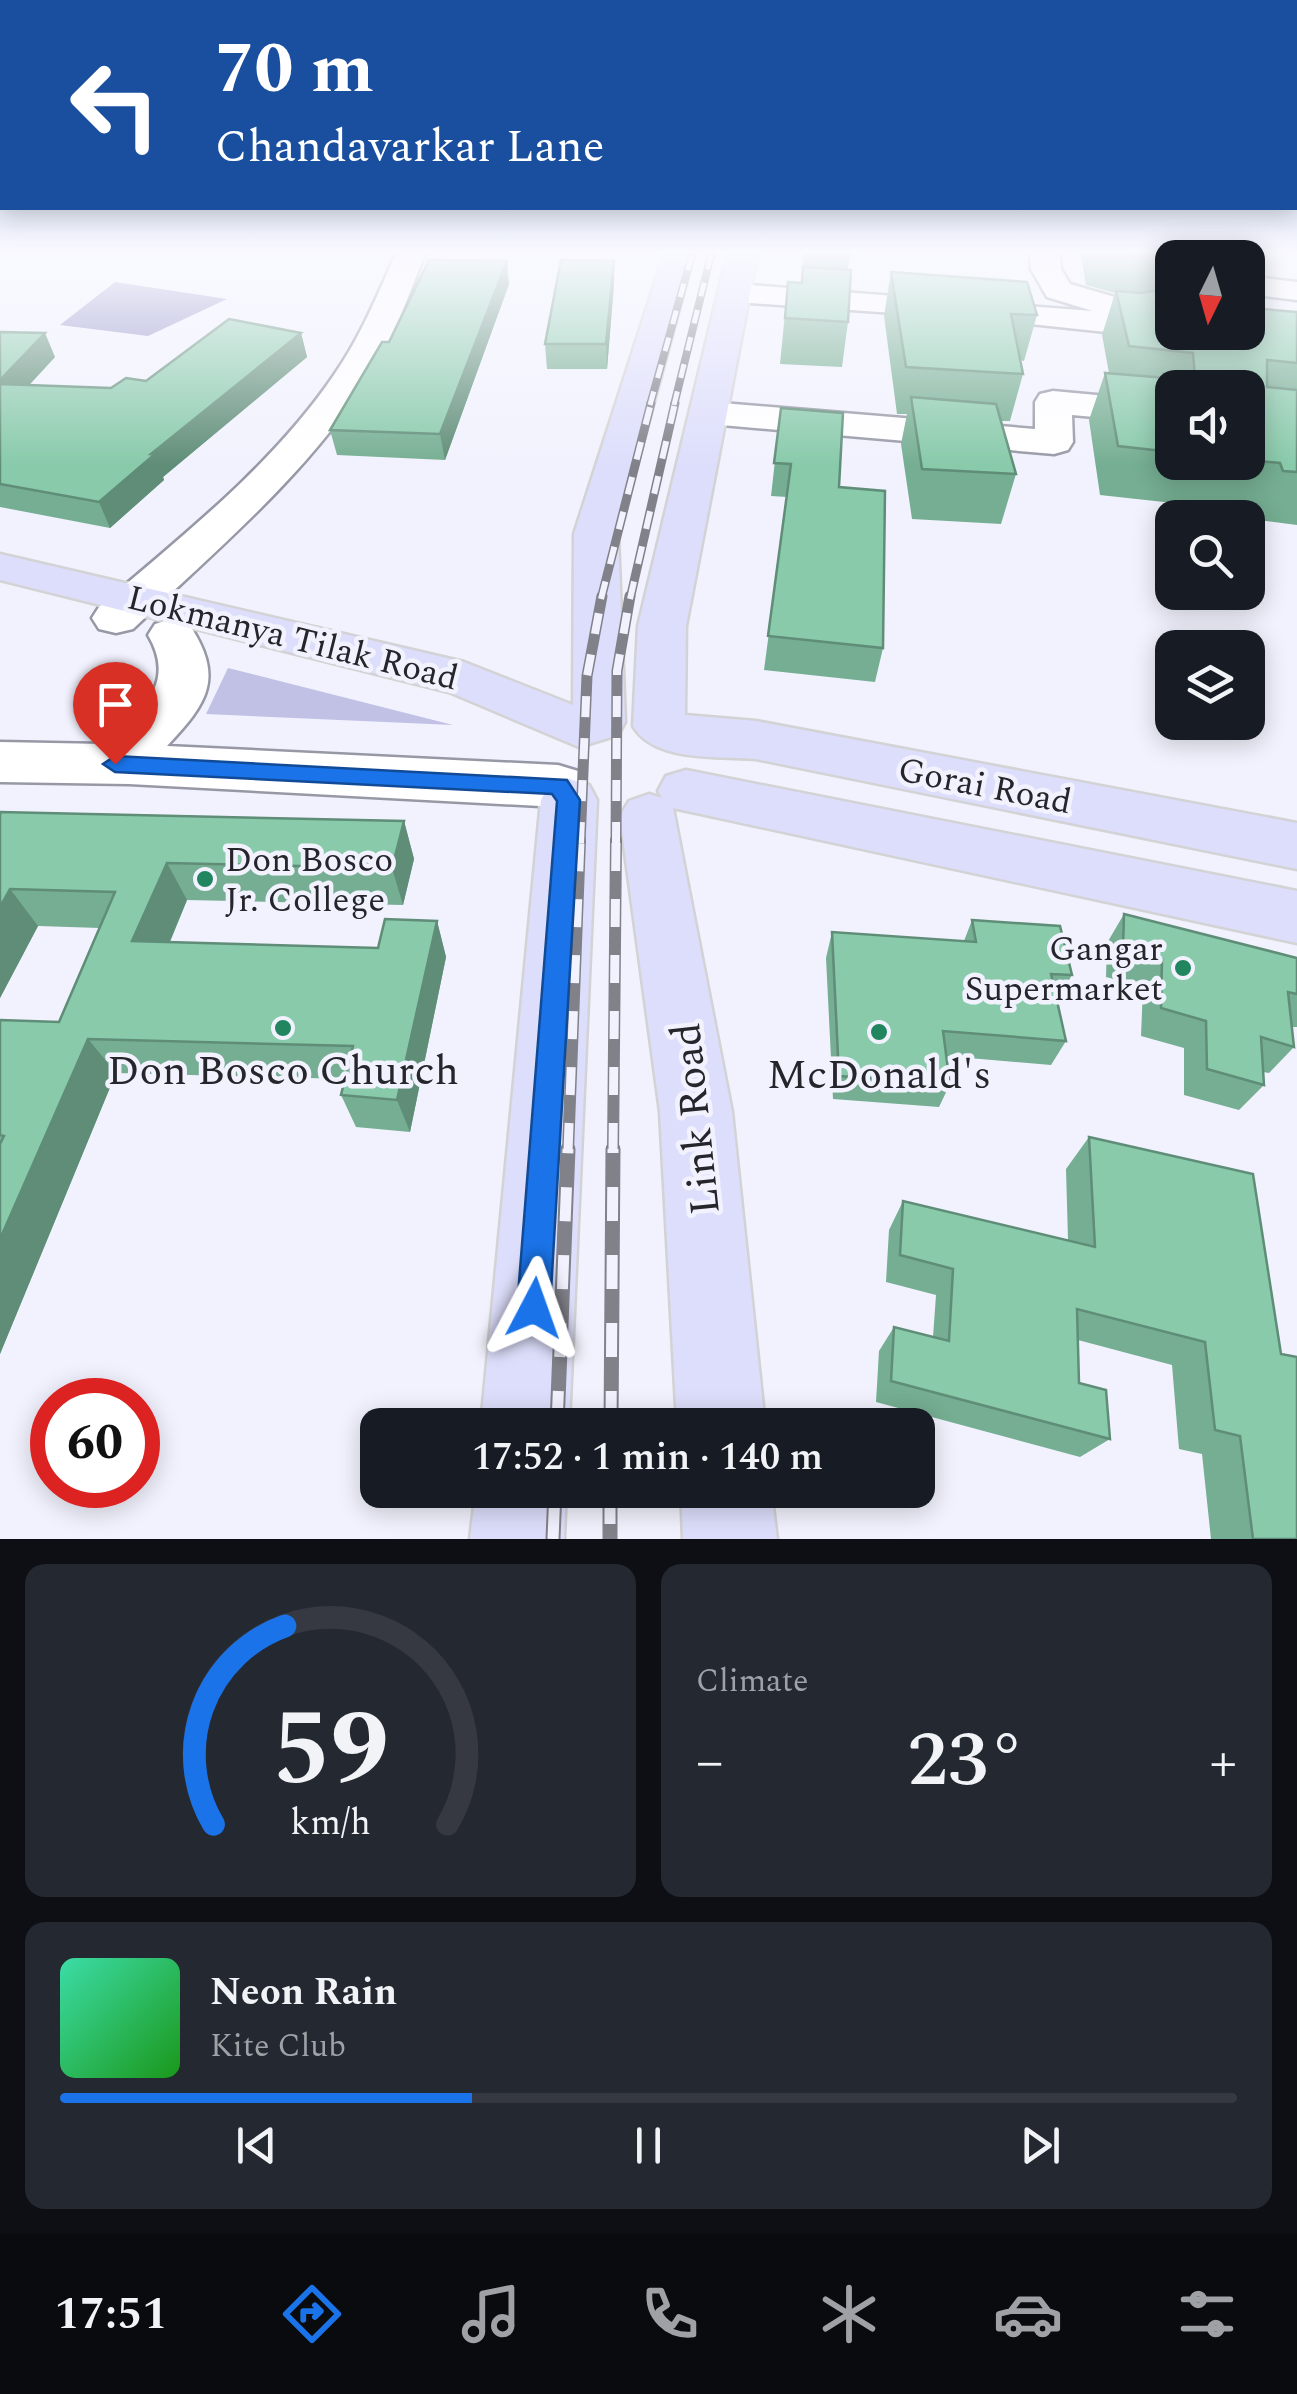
<!DOCTYPE html>
<meta charset="utf-8">
<style>
body{margin:0;font-family:Spectral,serif;background:#242831;color:#f1f3f6;height:100vh;display:flex;flex-direction:column;font-size:38px;white-space:nowrap}
*{box-sizing:border-box;margin:0}
p{font-size:32px;color:#9ea1a6}
.icon{flex:none;width:55px;height:55px;fill:none;stroke:currentColor;stroke-width:2;stroke-linecap:round;stroke-linejoin:round}
.map{position:relative;height:1539px;overflow:hidden}
.details{display:flex;flex-direction:column;gap:25px;padding:25px;background:#0d0f14;flex:1}
.details>*{flex:none}
.guide{position:absolute;left:0px;top:0px;width:1298px;height:210px;box-shadow:0 5px 25px #0003;background:#1a4fa0;color:#fff;overflow:hidden}
.needle{width:65px;rotate:185deg}
.controls{position:absolute;left:1155px;top:240px;display:grid;gap:20px}
.controls a{display:grid;place-items:center;width:110px;height:110px;border-radius:20px;background:#171b24;box-shadow:0 5px 25px #0003;font-size:50px}
.speed{position:absolute;left:30px;top:1378px;display:flex;gap:20px;font-size:50px;font-weight:700;text-align:center}
.speed>*{display:grid;place-content:center;width:130px;height:130px;border-radius:50%;background:#171b24;box-shadow:0 5px 25px #0003;line-height:1}
.speed .limit{border:15px solid #d22;background:#fff;color:#111}
.pin{position:absolute;display:grid;place-items:center;width:85px;height:85px;color:#fff;margin:-102px -42px;border-radius:50% 50% 50% 0;rotate:-45deg;box-shadow:0 0 10px #0007}
.pin .icon{rotate:45deg}
.me{position:absolute;width:110px;margin:-55px;rotate:4deg;stroke-linejoin:round;filter:drop-shadow(0 0 8px #0008)}
.turn{display:flex;align-items:center;gap:35px;height:210px;padding:0 50px;font-size:45px}
.turn .icon{width:130px;height:130px;stroke-width:2.5}
.turn b{display:block;font-size:70px;line-height:85px}
.big{font-size:75px;font-weight:600;line-height:1.1}
.details .card{flex:1;display:flex;flex-direction:column;justify-content:center;gap:15px;min-width:0;padding:0 35px;border-radius:20px;background:#242831}
.details .dial{align-items:center;gap:0}
.dial svg{height:260px;overflow:visible;fill:none;stroke:#363941;stroke-width:7;stroke-linecap:round;text-anchor:middle}
.dial text{fill:#f1f3f6;stroke:none}
.song{display:flex;align-items:center;gap:30px}
.cover{width:120px;height:120px;border-radius:15px;background:linear-gradient(135deg,hsl(160 70% 55%),hsl(120 70% 35%))}
.played{height:10px;border-radius:5px;background:linear-gradient(90deg,#1a73e8 35%,#363941 35%)}
.keys{display:flex;justify-content:space-around;direction:ltr}
.heat{display:flex;justify-content:space-between;align-items:center;font-size:55px;direction:ltr}
.details .tiles{flex:1;display:grid;gap:25px;grid-template-columns:1fr 1fr}
.card:last-child{grid-column:span 2}
.trip{position:absolute;left:360px;top:1408px;width:575px;height:100px;border-radius:20px;background:#171b24;box-shadow:0 5px 25px #0003;font-weight:600;line-height:100px;text-align:center}
.menu{display:flex;height:160px;justify-content:space-around;align-items:center;background:#090b0e;color:#9ea1a6}
.menu .icon{width:70px;height:70px}
.menu .selected{color:#1a73e8}
.menu b{font-size:45px;color:#f1f3f6}
.map>svg:first-child{display:block}
</style>
<div class="map">
<svg width="1297" height="1539" viewBox="0 0 1297 1539">
<rect width="100%" height="100%" fill="#f2f2fe"/>
<path fill="#c1c1e6" d="M228,668L453,725L206,714Z"/>
<path fill="#8e8ec5" d="M115,282L227,299L148,336L60,325Z"/>
<g fill="none" stroke-linecap="round" stroke-linejoin="round">
<defs>
<g id="minor">
<path d="M397,251H426C409,295 394,337 369,377C307,475 216,550 133,629L116,633L99,629L92,618L99,607C182,536 272,466 334,375C361,336 378,294 397,251Z"/>
<path d="M1030,251H1059L1061,269L1070,284L1125,300L1130,307L1124,314L1172,310V326L1125,334L993,320L736,302L720,293L736,284L1093,311L1047,297L1031,269Z"/>
<path d="M1248,276L1297,282V300L1248,294Z"/>
<path d="M1053,391L1172,402V424L1072,415L1073,442L1068,450L1054,454L710,424L697,421L691,413L697,405L710,402L1035,429V402L1040,394Z"/>
<path d="M172,619L189,624C224,677 209,702 167,746L558,765L578,771L586,786L578,801L558,807L129,784L0,782V742L103,744C139,712 178,686 148,635L155,624Z"/>
</g>
<g id="major">
<path d="M665,251H695L618,534L625,722L618,735L579,747L449,692L0,580V554L464,662L573,705L574,534Z"/>
<path d="M728,251H758L686,626L685,715L756,721L1297,823V869L756,759C717,756 654,762 633,726L638,626Z"/>
<path d="M686,770L1297,891V943L673,808L732,1112L765,1425H677L660,1112L620,816L629,801L649,794L662,798L658,791L666,776Z"/>
<path d="M569,779L589,785L597,800L569,1425H481L541,800L549,785Z"/>
<path d="M476,1490H566L564,1539H470Z"/>
<path d="M681,1490H771L777,1539H683Z"/>
</g>
</defs>
<use href="#minor" stroke="#9798a6" stroke-width="5"/>
<use href="#major" stroke="#d3d3d5" stroke-width="5"/>
<use href="#minor" fill="#fff" fill-rule="evenodd"/>
<use href="#major" fill="#dddefb" fill-rule="evenodd"/>
<defs>
<g id="rail-far4">
<path d="M650,405L693,251"/>
<path d="M674,405L712,251"/>
</g>
<g id="rail-far3">
<path d="M601,599L651,403"/>
<path d="M630,599L675,403"/>
</g>
<g id="rail-far2">
<path d="M580,843L587,676L602,596"/>
<path d="M616,843L617,671L630,596"/>
</g>
<g id="rail-far1">
<path d="M568,1151L580,840"/>
<path d="M613,1151L616,840"/>
</g>
<g id="rail">
<path d="M557,1425L568,1149"/>
<path d="M611,1425L613,1149"/>
<path d="M610,1490V1539"/>
<path d="M553,1539L555,1490"/>
</g>
</defs>
<use href="#rail-far4" stroke="#81818a" stroke-width="8"/>
<use href="#rail-far3" stroke="#81818a" stroke-width="9"/>
<use href="#rail-far2" stroke="#81818a" stroke-width="11"/>
<use href="#rail-far1" stroke="#81818a" stroke-width="12"/>
<use href="#rail" stroke="#81818a" stroke-width="15"/>
<use href="#rail-far4" stroke="#f2f2fe" stroke-width="5" stroke-dasharray="14" stroke-linecap="butt"/>
<use href="#rail-far3" stroke="#f2f2fe" stroke-width="6" stroke-dasharray="18" stroke-linecap="butt"/>
<use href="#rail-far2" stroke="#f2f2fe" stroke-width="8" stroke-dasharray="21" stroke-linecap="butt"/>
<use href="#rail-far1" stroke="#f2f2fe" stroke-width="9" stroke-dasharray="28" stroke-linecap="butt"/>
<use href="#rail" stroke="#f2f2fe" stroke-width="11" stroke-dasharray="34" stroke-linecap="butt"/>
</g>
<g fill="#75ae92" fill-rule="evenodd">
<path d="M804,251H851L848,270V322L842,367L780,364L788,282L801,283Z"/>
<path d="M1080,251H1223L1220,258H1172V332H1248V318L1251,308L1297,312V525L1258,520L1255,512L1100,495L1089,420L1105,373H1109L1102,335L1115,293L1086,285ZM1172,388H1248V462H1172Z"/>
<path d="M614,261V284L607,369H547L545,344Z"/>
<path d="M891,272L1037,315L1024,361L1020,360L1023,374L1010,421H1001L1016,474L1001,524L912,519L901,444L907,414H897L884,316Z"/>
<path d="M509,284L445,460L337,455L330,430L389,342Z"/>
<path d="M0,332L55,357L29,385L111,388L146,381L301,333L307,357L163,477L164,480L110,528L0,507Z"/>
<path d="M781,408L839,487L883,648L875,682L764,670L787,497L771,496Z"/>
<path d="M0,812L404,821L414,859L403,905L187,900L170,942L378,948L437,921L446,957L410,1132L356,1127L341,1095L345,1079L116,1073L0,1354V1020L59,1022L100,928L38,926L0,998Z"/>
<path d="M1124,914L1297,958V1027H1292L1294,1047L1269,1073L1263,1072L1264,1085L1239,1110L1184,1095V1048L1141,1036L1143,987L1106,977L1107,943Z"/>
<path d="M972,920L1072,975L1057,1000L1066,1041L1051,1065L946,1056L950,1084L939,1107L833,1099L826,958L832,932L964,941Z"/>
<path d="M1089,1137L1253,1174L1297,1539H1211L1202,1454L1179,1449L1172,1365L1078,1340L1079,1383L1110,1439L1080,1457L876,1402L879,1351L894,1327L933,1337L936,1295L886,1282L889,1230L903,1201L1068,1240L1066,1169Z"/>
</g>
<g fill="#5f8d77">
<path d="M507,261L509,284L445,460L440,434Z"/>
<path d="M614,261V284L607,369L606,344Z"/>
<path d="M45,333L55,357L7,409L0,394V380Z"/>
<path d="M301,333L307,357L163,477L164,480L110,528L99,502L151,454Z"/>
<path d="M404,821L414,859L403,905L392,868Z"/>
<path d="M167,863L187,900L155,977L132,941Z"/>
<path d="M10,889L38,926L0,998V907Z"/>
<path d="M437,921L446,957L410,1132L397,1100Z"/>
<path d="M88,1039L116,1073L0,1354V1239Z"/>
</g>
<g fill="#88caaa" stroke="#5f8d77" stroke-width="2.5">
<path d="M429,260L507,261L440,434L330,430L382,342H389Z"/>
<path d="M561,260L614,261L606,344H545Z"/>
<path d="M803,267L851,270L848,322L785,318L788,282L802,283Z"/>
<path d="M891,272L1027,282L1037,315L1011,314L1023,374L906,367Z"/>
<path d="M1170,288L1172,295V332H1248V329L1261,330L1251,308L1297,312V363L1267,360V387L1297,390V472L1283,471L1280,463L1248,460V388H1172V452L1118,446L1105,373L1191,380L1195,377L1193,353L1129,346L1116,291L1141,293Z"/>
<path d="M229,319L301,333L151,454H155L99,502L0,484V384L111,388L126,378L146,381Z"/>
<path d="M0,332L45,333L0,380Z"/>
<path d="M911,397L996,404L1016,474L922,469Z"/>
<path d="M781,408L843,413L839,487L885,491L883,648L768,636L791,464L774,463Z"/>
<path d="M0,812L404,821L392,868L167,863L132,941L378,948L385,919L437,921L397,1100L341,1095L353,1046L88,1039L0,1239V1144L4,1136L0,1135V1020L59,1022L115,892L10,889L0,907Z"/>
<path d="M1124,914L1297,958V994L1288,992L1294,1047L1261,1037L1264,1085L1207,1069L1206,1021L1161,1008L1162,959L1123,949Z"/>
<path d="M972,920L1060,926L1072,975L1051,974L1066,1041L943,1031L950,1084L839,1076L832,932L976,942Z"/>
<path d="M1089,1137L1253,1174L1281,1354L1297,1357V1539H1253L1240,1436L1215,1430L1205,1342L1077,1309L1079,1383L1106,1390L1110,1439L891,1381L894,1327L949,1341L953,1269L900,1255L903,1201L1095,1247Z"/>
</g>
<linearGradient id="sky" x2="0" y2="1"><stop stop-color="#84a5da"/><stop offset="0.54" stop-color="#f9f9ff"/><stop offset="1" stop-color="#f9f9ff" stop-opacity="0"/></linearGradient>
<rect width="1297" height="466" fill="url(#sky)"/>
<path fill="#1a73e8" stroke="#114b97" stroke-width="2.5" d="M115,756L567,780L580,800L550,1308L545,1320L534,1325L522,1320L517,1308L557,801L552,794L115,772L103,764Z"/>
<g fill="#21855f" stroke="#f2f2fe" stroke-width="4">
<circle cx="205" cy="879" r="10"/>
<circle cx="1183" cy="968" r="10"/>
<circle cx="283" cy="1028" r="10"/>
<circle cx="879" cy="1032" r="10"/>
</g>
<g text-anchor="middle" stroke-width="9" stroke-linejoin="round" paint-order="stroke">
<g font-size="35" fill="#25252b" stroke="#f2f2fe">
<text transform="translate(293 637) rotate(14)" y="12">Lokmanya Tilak Road</text>
<text transform="translate(985 785) rotate(11)" y="12">Gorai Road</text>
</g>
<g font-size="35" fill="#25252b" stroke="#f2f2fe" text-anchor="start">
<text x="225" y="871">Don Bosco<tspan x="225" dy="40">Jr. College</tspan></text>
<text x="1163" y="960" text-anchor="end">Gangar<tspan x="1163" dy="40">Supermarket</tspan></text>
</g>
<g font-size="42" fill="#25252b" stroke="#f2f2fe">
<text x="283" y="1084">Don Bosco Church</text>
<text x="879" y="1088">McDonald's</text>
</g>
<g font-size="42" fill="#25252b" stroke="#f2f2fe">
<text transform="translate(694 1119) rotate(-96)" y="15">Link Road</text>
</g>
</g>
</svg>
<div class="controls">
<a><svg class="needle" viewBox="-14 -14 28 28"><path d="M0-13l5 13h-10z" fill="#e53935"/><path d="M0 13l5-13h-10z" fill="#9ea1a6"/></svg></a>
<a><svg class="icon" aria-label="sound" viewBox="0 0 24 24"><path d="M4 9h4l5-4v14l-5-4H4zM17 9q2 3 0 6"/></svg></a>
<a><svg class="icon" aria-label="search" viewBox="0 0 24 24"><circle cx="10" cy="10" r="6"/><path d="M15 15l6 6"/></svg></a>
<a><svg class="icon" aria-label="layers" viewBox="0 0 24 24"><path d="M12 4l9 5-9 5-9-5zM3 14l9 5 9-5"/></svg></a>
</div>
<div class="speed"><div class="limit">60</div></div>
<div class="pin" style="left:115px;top:764px;background:#d93025"><svg class="icon" aria-label="arrive" viewBox="0 0 24 24"><path d="M6 21V4h12l-3 4 3 4H6"/></svg></div>
<svg class="me" style="left:534px;top:1308px" viewBox="-20 -20 40 40"><path d="M0-17L14 15 0 8-14 15z" fill="#1a73e8" stroke="#fff" stroke-width="4"/></svg>
<div class="trip">17:52 · 1 min · 140 m</div>
<div class="guide">
<div class="turn"><svg class="icon" aria-label="left" viewBox="0 0 24 24"><path d="M17 20v-9H6M10 6l-5 5 5 5"/></svg><div><b>70 m</b>Chandavarkar Lane</div></div>
</div>
</div>
<section class="details">
<div class="tiles">
<div class="card dial"><svg viewBox="0 0 100 80">
<path d="M14 69A42 42 0 1 1 86 69"/>
<path d="M14 69A42 42 0 0 1 36 8" stroke="#1a73e8"/>
<text x="50" y="56" font-size="32" font-weight="700">59</text>
<text x="50" y="72" font-size="11">km/h</text>
</svg></div>
<div class="card"><p>Climate</p>
<div class="heat"><a>−</a><b class="big">23°</b><a>+</a></div>
</div>
<div class="card">
<div class="song"><i class="cover"></i><div><b>Neon Rain</b><p>Kite Club</p></div></div>
<div class="played"></div>
<div class="keys"><svg class="icon" aria-label="previous" viewBox="0 0 24 24"><path d="M18 5L8 12l10 7zM5 5v14"/></svg><svg class="icon" aria-label="pause" viewBox="0 0 24 24"><path d="M8 5v14M16 5v14"/></svg><svg class="icon" aria-label="next" viewBox="0 0 24 24"><path d="M6 5l10 7-10 7zM19 5v14"/></svg></div>
</div>
</div>
</section>
<nav class="menu">
<b>17:51</b>
<svg class="icon selected" aria-label="directions" viewBox="0 0 24 24"><path d="M12 3l9 9-9 9-9-9zM9 14v-3h6M13 9l2 2-2 2"/></svg>
<svg class="icon" aria-label="music" viewBox="0 0 24 24"><path d="M9 18V5l10-2v13"/><circle cx="6" cy="18" r="3"/><circle cx="16" cy="16" r="3"/></svg>
<svg class="icon" aria-label="phone" viewBox="0 0 24 24"><path d="M5 4h4l2 5-3 2q2 4 5 5l2-3 5 2v4C11 20 4 13 5 4z"/></svg>
<svg class="icon" aria-label="climate" viewBox="0 0 24 24"><path d="M12 3v18M4 7l16 10M4 17L20 7"/></svg>
<svg class="icon" aria-label="car" viewBox="0 0 24 24"><path d="M5 17H2v-5l4-1 3-4h7l3 4 3 1v5h-3M9 17h6M6 11h13"/><circle cx="7" cy="17" r="2"/><circle cx="17" cy="17" r="2"/></svg>
<svg class="icon" aria-label="filters" viewBox="0 0 24 24"><path d="M4 7h16M4 17h16"/><circle cx="9" cy="7" r="2"/><circle cx="15" cy="17" r="2"/></svg>
</nav>
